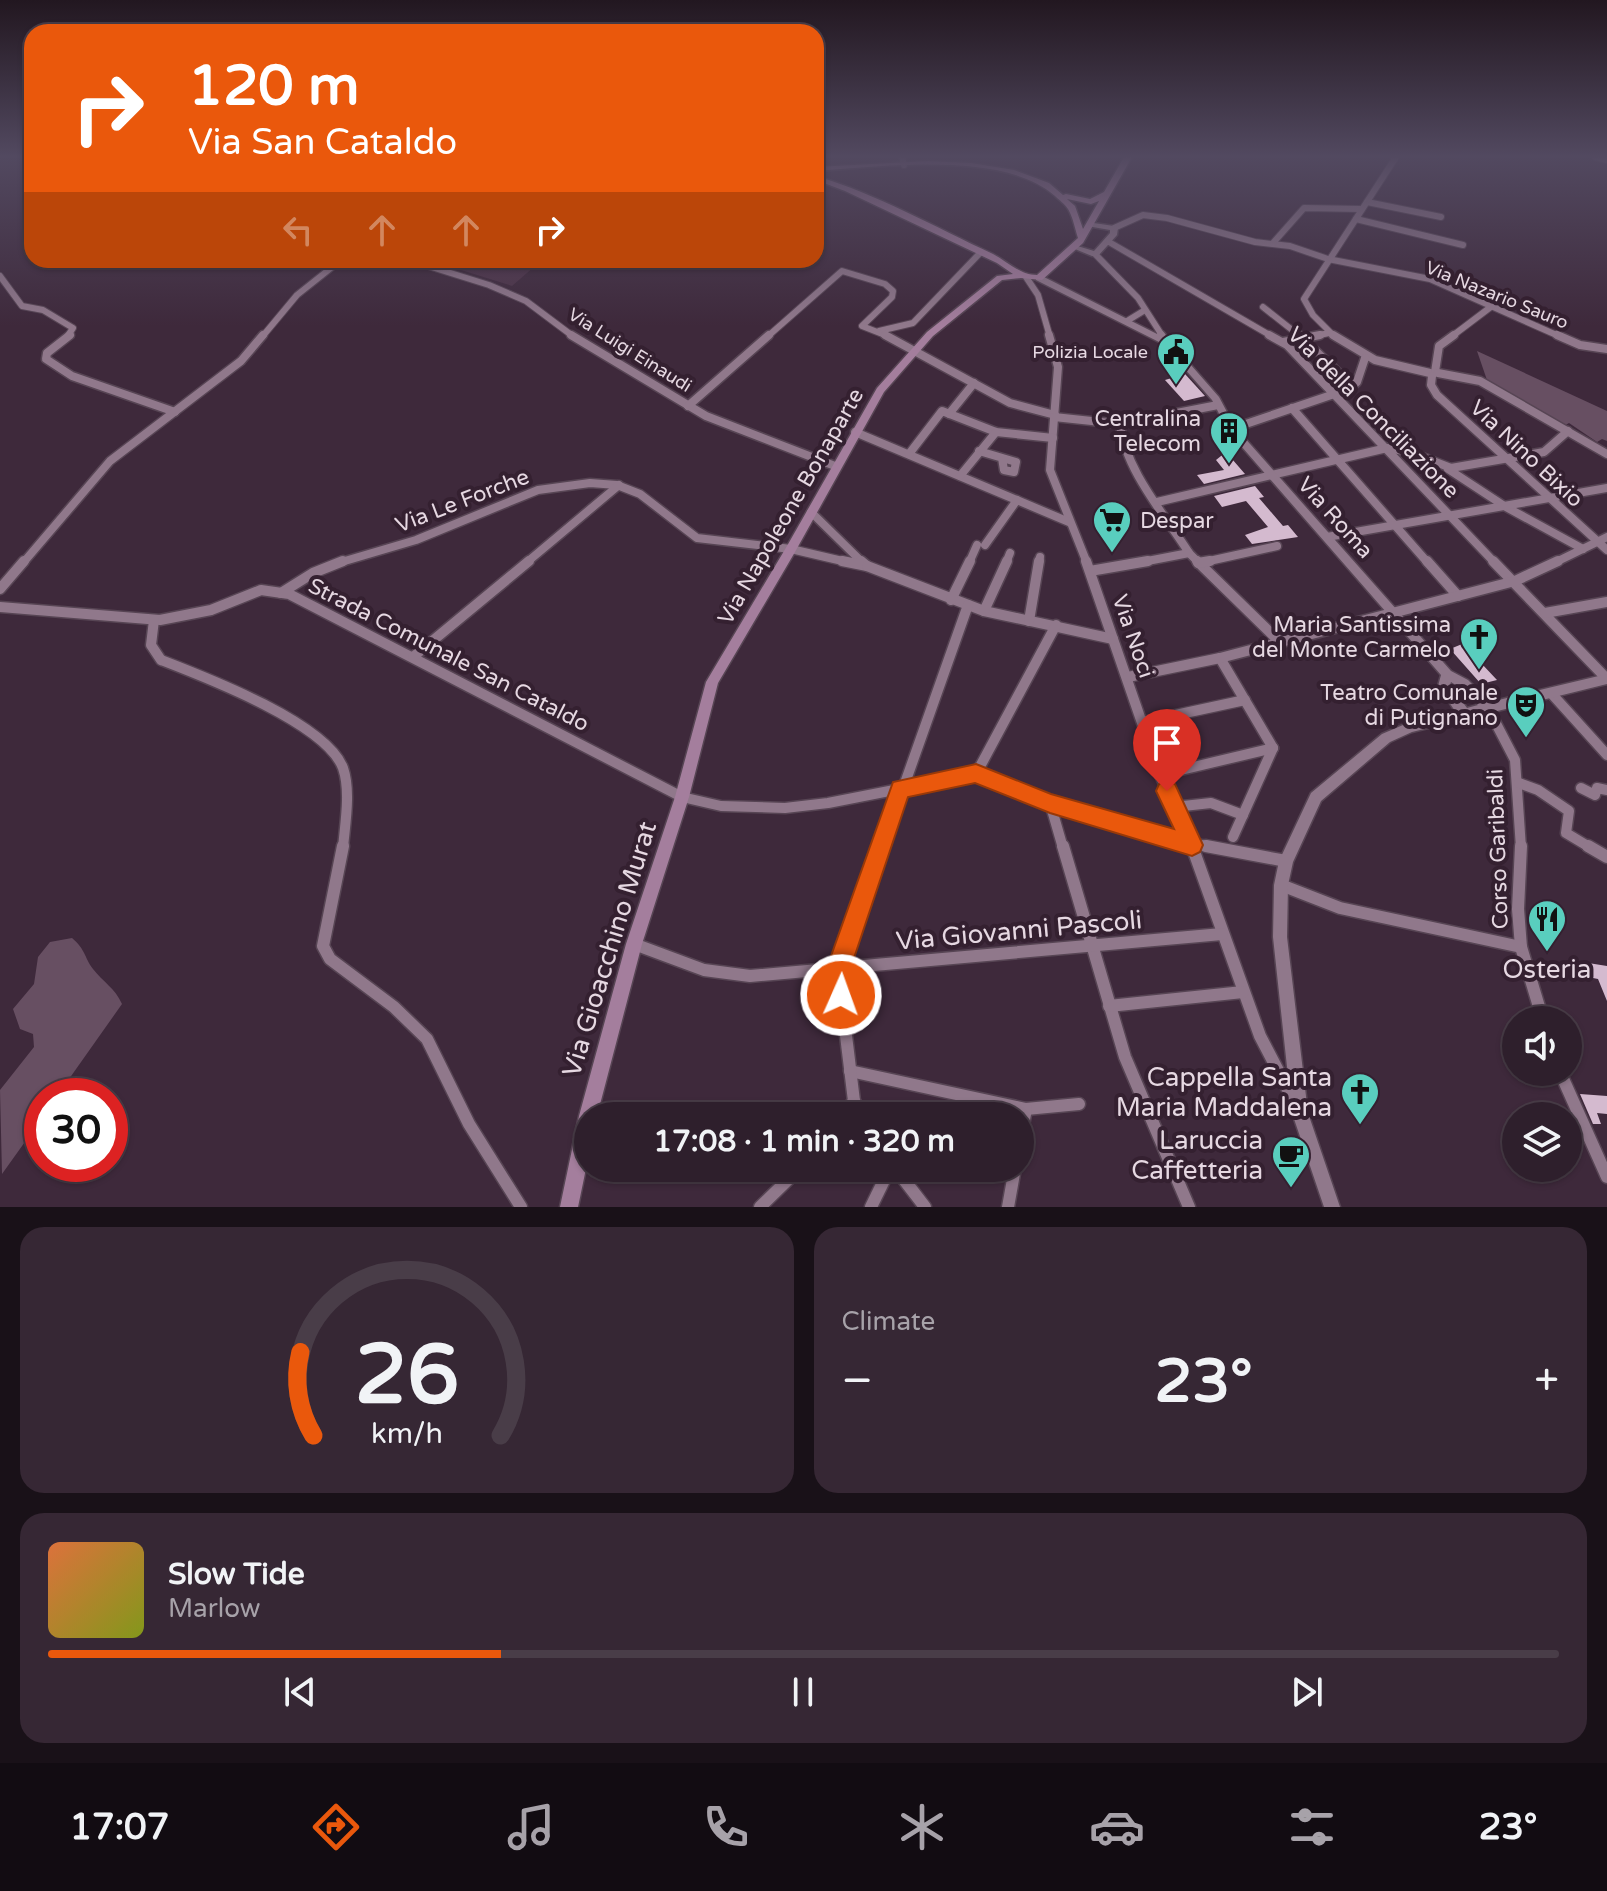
<!DOCTYPE html>
<meta charset="utf-8">
<style>
body{margin:0;font-family:"Varela Round",sans-serif;background:#362734;color:#f1f3f6;height:100vh;display:flex;flex-direction:column;font-size:30px;white-space:nowrap}
*{box-sizing:border-box;margin:0}
p{font-size:26px;color:#a7a2a9}
.icon{flex:none;width:44px;height:44px;fill:none;stroke:currentColor;stroke-width:2;stroke-linecap:round;stroke-linejoin:round}
.map{position:relative;height:1207px;overflow:hidden}
.panel{display:flex;flex-direction:column;gap:20px;padding:20px;background:#191118;flex:1}
.panel>*{flex:none}
.hud{position:absolute;left:24px;top:24px;width:800px;height:244px;border-radius:24px;box-shadow:0 2px 6px #0004,0 0 0 2px #493d48;background:#ea580c;color:#fff;overflow:hidden}
.controls{position:absolute;left:1502px;top:1006px;display:grid;gap:16px}
.controls a{display:grid;place-items:center;width:80px;height:80px;border-radius:50%;background:#2e1f2c;box-shadow:0 2px 6px #0004,0 0 0 2px #493d48;font-size:40px}
.speed{position:absolute;left:24px;top:1078px;display:flex;gap:16px;font-size:40px;font-weight:700;text-align:center}
.speed>*{display:grid;place-content:center;width:104px;height:104px;border-radius:50%;background:#2e1f2c;box-shadow:0 2px 6px #0004,0 0 0 2px #493d48;line-height:1}
.speed .limit{border:12px solid #d22;background:#fff;color:#111}
.pin{position:absolute;display:grid;place-items:center;width:68px;height:68px;color:#fff;margin:-82px -34px;border-radius:50% 50% 50% 0;rotate:-45deg;box-shadow:0 0 8px #0007}
.pin .icon{rotate:45deg}
.me{position:absolute;width:88px;margin:-44px;rotate:2deg;stroke-linejoin:round;filter:drop-shadow(0 0 6px #0008)}
.turn{display:flex;align-items:center;gap:28px;height:168px;padding:0 32px;font-size:36px}
.turn .icon{width:104px;height:104px;stroke-width:2.5}
.turn b{display:block;font-size:56px;line-height:68px}
.lanes{display:flex;align-items:center;height:76px;padding:0 32px;background:#0003;justify-content:center;gap:40px;direction:ltr}
.lanes .off{opacity:.35}
.big{font-size:60px;font-weight:800;line-height:1.1}
.panel .tile{flex:1;display:flex;flex-direction:column;justify-content:center;gap:12px;min-width:0;padding:0 28px;border-radius:24px;background:#362734}
.panel .dial{align-items:center;gap:0}
.dial svg{height:208px;overflow:visible;fill:none;stroke:#493d48;stroke-width:7;stroke-linecap:round;text-anchor:middle}
.dial text{fill:#f1f3f6;stroke:none}
.song{display:flex;align-items:center;gap:24px}
.cover{width:96px;height:96px;border-radius:12px;background:linear-gradient(135deg,hsl(20 70% 55%),hsl(70 70% 35%))}
.played{height:8px;border-radius:4px;background:linear-gradient(90deg,#ea580c 30%,#493d48 30%)}
.keys{display:flex;justify-content:space-around;direction:ltr}
.heat{display:flex;justify-content:space-between;align-items:center;font-size:44px;direction:ltr}
.panel .tiles{flex:1;display:grid;gap:20px;grid-template-columns:1fr 1fr}
.tile:last-child{grid-column:span 2}
.trip{position:absolute;left:574px;top:1102px;width:460px;height:80px;border-radius:40px;background:#2e1f2c;box-shadow:0 2px 6px #0004,0 0 0 2px #493d48;font-weight:800;line-height:80px;text-align:center}
.dock{display:flex;height:128px;justify-content:space-around;align-items:center;background:#120c12;color:#a7a2a9}
.dock .icon{width:56px;height:56px}
.dock .current{color:#ea580c}
.dock b{font-size:36px;color:#f1f3f6}
.map>svg:first-child{display:block}
</style>
<div class="map">
<svg width="1607" height="1207" viewBox="0 0 1607 1207">
<rect width="100%" height="100%" fill="#3e293b"/>
<path fill="#4d3448" d="M474,260H542L512,286L461,270Z"/>
<g fill="#674f62">
<path d="M1477,351L1607,411V441L1602,439L1597,442L1569,423L1564,426L1507,391L1488,383Z"/>
<path d="M72,938C86,950 84,957 93,969C103,982 115,988 122,1004L57,1096H42V1118L2,1174L0,1090L34,1047L33,1034L20,1029L13,1009L34,984L38,957L50,942Z"/>
</g>
<g fill="#d4bacf">
<path d="M1185,374L1205,396L1184,401L1165,380Z"/>
<path d="M1226,452L1245,474L1204,484L1197,475L1224,470L1216,460Z"/>
<path d="M1255,486L1264,497L1259,498L1283,526L1288,525L1298,537L1252,544L1245,535L1268,527L1246,501L1222,507L1214,496Z"/>
<path d="M1467,642L1484,662L1481,663L1497,680L1481,684L1450,649Z"/>
<path d="M1582,962L1607,966V1001L1598,979L1588,977Z"/>
<path d="M1580,1094L1607,1096V1114L1597,1113L1601,1124H1593Z"/>
</g>
<g fill="none" stroke-linecap="round" stroke-linejoin="round">
<defs>
<g id="minor-far3">
<path d="M902,157L904,165"/>
<path d="M1595,157L1607,160"/>
<path d="M1367,202L1441,217"/>
<path d="M1356,219L1463,245"/>
<path d="M1114,228L1143,215L1167,218L1255,242L1290,246L1328,259L1430,279L1561,337"/>
<path d="M1109,242L1273,337"/>
<path d="M1273,243L1304,208L1362,209"/>
<path d="M1095,254L1138,298L1163,337"/>
<path d="M409,260L489,285L526,301L574,337"/>
<path d="M0,276L22,306L43,310L73,328L67,337"/>
<path d="M1026,277L1038,295L1050,337"/>
<path d="M1263,307L1301,337"/>
<path d="M1127,321L1145,310"/>
<path d="M879,331L913,323L981,252"/>
<path d="M262,337L297,295L341,260"/>
<path d="M767,337L842,271L885,284L893,291L892,297L862,326L890,337"/>
<path d="M1310,337L1329,333"/>
<path d="M1335,337L1313,315L1304,299L1396,157"/>
<path d="M1451,337L1492,306"/>
</g>
<g id="minor-far2">
<path d="M70,335L47,353L46,359L72,376L175,412"/>
<path d="M571,335L706,416L835,466"/>
<path d="M885,335L1010,403L1055,415"/>
<path d="M1049,335L1058,367L1050,470L1087,563"/>
<path d="M1161,335L1166,342"/>
<path d="M1269,335L1287,345L1495,563"/>
<path d="M1299,335L1347,381"/>
<path d="M1333,335L1375,360L1430,373"/>
<path d="M1557,335L1580,345L1607,349"/>
<path d="M1283,342L1320,335"/>
<path d="M1435,372L1439,346L1454,335"/>
<path d="M1438,373L1480,381L1607,454"/>
<path d="M1432,376L1431,385L1437,395L1607,550"/>
<path d="M688,406L769,335"/>
<path d="M1292,408L1428,563"/>
<path d="M949,414L974,383"/>
<path d="M1054,417L1120,424L1218,405"/>
<path d="M1120,424C1125,470 1165,515 1189,553L1199,563"/>
<path d="M1231,429L1349,389L1357,382L1365,358"/>
<path d="M855,432L1069,522"/>
<path d="M979,451L1016,462L1014,472L1004,470L1002,458"/>
<path d="M909,454L942,411L996,432L1053,438"/>
<path d="M1448,469L1506,507L1583,549"/>
<path d="M960,476L996,432"/>
<path d="M1157,502L1387,448L1410,452L1451,468L1544,452L1568,431"/>
<path d="M811,512L863,563"/>
<path d="M1327,537L1607,488"/>
<path d="M985,545L1017,500"/>
<path d="M23,563L110,461L241,361L263,335"/>
<path d="M338,563L416,540L538,490L590,483L617,485L640,494L697,538L791,549L851,563"/>
<path d="M526,563L619,485"/>
<path d="M969,563L977,545"/>
<path d="M1006,563L1010,553"/>
<path d="M1039,563L1040,557"/>
<path d="M1137,563L1189,553"/>
<path d="M1200,563L1277,546"/>
<path d="M1554,563L1607,537"/>
</g>
<g id="minor-far1">
<path d="M842,561L867,566L861,561"/>
<path d="M1086,561L1160,775L1193,848"/>
<path d="M1197,561L1281,643"/>
<path d="M1427,561L1458,596"/>
<path d="M1493,561L1607,679"/>
<path d="M1198,563L1210,561"/>
<path d="M867,566L984,611L1113,639"/>
<path d="M1090,571L1148,561"/>
<path d="M0,589L24,561"/>
<path d="M281,593L313,573L343,561"/>
<path d="M951,600L970,561"/>
<path d="M0,607L160,620L211,610L261,590L289,594L682,797L721,806L785,808L828,803L976,774L1050,803L1155,836L1216,848"/>
<path d="M984,611L1007,561"/>
<path d="M1545,613L1607,602"/>
<path d="M154,620L151,645L161,660C205,677 326,723 343,768C351,791 345,824 343,848"/>
<path d="M1029,621L1039,561"/>
<path d="M413,657L529,561"/>
<path d="M1220,658L1273,748"/>
<path d="M1128,677L1220,658L1515,581L1558,561"/>
<path d="M1551,693L1607,755"/>
<path d="M1488,708L1515,760L1521,848"/>
<path d="M1143,722L1245,700"/>
<path d="M976,774L1056,625"/>
<path d="M1160,775L1273,748"/>
<path d="M1519,783L1538,790L1569,811L1566,833L1591,848"/>
<path d="M1581,788L1595,795L1597,788L1607,790"/>
<path d="M1050,803L1063,848"/>
<path d="M1174,807L1211,803L1243,815"/>
<path d="M1233,837L1273,748"/>
<path d="M882,848L968,605"/>
</g>
<g id="minor">
<path d="M343,846L323,946L330,959L394,1007L427,1039L469,1124L521,1207"/>
<path d="M1063,846L1125,1057L1189,1207"/>
<path d="M1192,846L1260,1036L1295,1103"/>
<path d="M1206,846L1286,861"/>
<path d="M1521,846L1518,909L1521,947L1543,1020"/>
<path d="M1588,846L1607,857"/>
<path d="M1281,885L1340,908L1521,947"/>
<path d="M634,944L704,970L750,976L1222,934"/>
<path d="M1109,1006L1243,992"/>
<path d="M850,1071L1026,1109L1079,1104"/>
<path d="M1560,1072L1607,1177"/>
<path d="M842,1116L854,1101"/>
<path d="M863,1116L854,1101L838,970L882,846"/>
<path d="M1020,1141L1026,1109"/>
<path d="M895,1168L925,1207"/>
<path d="M760,1207L800,1168"/>
<path d="M871,1207L890,1168"/>
<path d="M1008,1207L1015,1168"/>
</g>
<g id="tertiary">
<path d="M1087,222L1114,226L1118,228L1117,235L1098,256H1092L1070,247L1074,245L1094,251L1110,233V230L1087,226Z"/>
<path d="M1036,276H1042L1169,340L1219,397L1235,427L1451,671L1468,680L1490,702L1607,674V684L1412,732L1390,742L1321,801L1293,862L1288,885L1287,937L1308,1113L1340,1207H1324L1292,1113L1273,937L1274,885L1279,861L1311,793L1382,734L1410,722L1455,711L1438,686L1441,675L1228,431L1212,400L1163,344L1036,280ZM1451,682L1460,688L1478,705L1467,708L1450,685Z"/>
</g>
<path id="secondary" d="M1124,157H1132L1083,243L1042,280L1021,278L1002,280L933,336L884,392L795,552L718,683L689,797L642,944L597,1116H588V1159L578,1207H560L579,1116L626,944L675,797L706,682L787,546L877,388L927,332L997,276L1013,274L997,263L845,191L816,180V176C877,194 935,227 993,254C1008,262 1020,275 1037,275L1078,238C1075,229 1073,217 1068,209C1065,204 1059,200 1055,196C1003,150 881,167 816,171V167L928,161L971,163L1014,170L1049,183L1063,195L1066,194L1090,199L1104,192ZM1067,199L1091,204L1099,201L1083,229L1075,206Z"/>
</defs>
<use href="#minor-far3" stroke="#574554" stroke-width="8"/>
<use href="#minor-far2" stroke="#574554" stroke-width="11"/>
<use href="#minor-far1" stroke="#574554" stroke-width="13"/>
<use href="#minor" stroke="#574554" stroke-width="15"/>
<use href="#tertiary" stroke="#574554" stroke-width="3"/>
<use href="#secondary" stroke="#574554" stroke-width="3"/>
<use href="#minor-far3" stroke="#90788b" stroke-width="6"/>
<use href="#minor-far2" stroke="#90788b" stroke-width="8"/>
<use href="#minor-far1" stroke="#90788b" stroke-width="10"/>
<use href="#minor" stroke="#90788b" stroke-width="12"/>
<use href="#tertiary" fill="#90788b" fill-rule="evenodd"/>
<use href="#secondary" fill="#a47e9d" fill-rule="evenodd"/>
</g>
<linearGradient id="sky" x2="0" y2="1"><stop stop-color="#221720"/><stop offset="0.48" stop-color="#524960"/><stop offset="1" stop-color="#524960" stop-opacity="0"/></linearGradient>
<rect width="1607" height="326" fill="url(#sky)"/>
<path fill="#ea580c" stroke="#983908" stroke-width="2" d="M976,764L1051,794L1174,829L1156,791L1159,784L1167,781L1175,784L1203,845L1200,852L1192,856L1050,813L975,783L908,797L850,970L853,995L850,1004L841,1007L832,1004L826,970L893,782Z"/>
<defs>
<symbol id="civic-pin" viewBox="-11 -11 22 30"><path d="M0 17L-7.5 6A9.5 9.5 0 1 1 7.5 6Z" fill="#59cebe" stroke="#342030"/><path d="M-.6-6.5H3V-4.5H.6V-3L4-1V1h2V6H-6V1h2V-1L-.6-3ZM-1.2 2.5V6h2.4V2.5Z" fill="#111"/></symbol>
<symbol id="building-pin" viewBox="-11 -11 22 30"><path d="M0 17L-7.5 6A9.5 9.5 0 1 1 7.5 6Z" fill="#59cebe" stroke="#342030"/><path d="M-4-6H4V6H1V3H-1V6H-4ZM-2.5-4.3h1.7v1.8h-1.7ZM.8-4.3h1.7v1.8H.8ZM-2.5-1h1.7V.8h-1.7ZM.8-1h1.7V.8H.8Z" fill="#111"/></symbol>
<symbol id="supermarket-pin" viewBox="-11 -11 22 30"><path d="M0 17L-7.5 6A9.5 9.5 0 1 1 7.5 6Z" fill="#59cebe" stroke="#342030"/><path d="M-6-5.5h2.5l.6 2H6L4.5 2H-2.5L-4.4-4H-6ZM-1.5 3.2a1.3 1.3 0 1 0 .1 0ZM3 3.2a1.3 1.3 0 1 0 .1 0Z" fill="#111"/></symbol>
<symbol id="church-pin" viewBox="-11 -11 22 30"><path d="M0 17L-7.5 6A9.5 9.5 0 1 1 7.5 6Z" fill="#59cebe" stroke="#342030"/><path d="M-1.2-6h2.4v3.5h3.3v2.4h-3.3V6h-2.4V-.1h-3.3v-2.4h3.3Z" fill="#111"/></symbol>
<symbol id="theatre-pin" viewBox="-11 -11 22 30"><path d="M0 17L-7.5 6A9.5 9.5 0 1 1 7.5 6Z" fill="#59cebe" stroke="#342030"/><path d="M-5-5.5Q0-4 5-5.5V0Q5 5 0 6Q-5 5-5 0ZM-3.3-2.5H-1v1.5H-3.3ZM1-2.5H3.3v1.5H1ZM-2.8 1Q0 5.5 2.8 1Z" fill="#111"/></symbol>
<symbol id="restaurant-pin" viewBox="-11 -11 22 30"><path d="M0 17L-7.5 6A9.5 9.5 0 1 1 7.5 6Z" fill="#59cebe" stroke="#342030"/><path d="M-5-6h1v4h1v-4h1v4h1v-4h1v5L-1.5 .5V6h-2V.5L-5-1ZM5-6V6H3V1.5H1.5Q1.5-4 5-6Z" fill="#111"/></symbol>
<symbol id="cafe-pin" viewBox="-11 -11 22 30"><path d="M0 17L-7.5 6A9.5 9.5 0 1 1 7.5 6Z" fill="#59cebe" stroke="#342030"/><path d="M-5.5-4.5H6V0H3Q3 3.5 0 3.5H-2.5Q-5.5 3.5-5.5 0ZM3-3.2v2h1.7v-2ZM-6 4.5H4V6H-6Z" fill="#111"/></symbol>
</defs>
<g fill-rule="evenodd">
<use href="#civic-pin" x="1154" y="330" width="44" height="60"/>
<use href="#building-pin" x="1207" y="409" width="44" height="60"/>
<use href="#supermarket-pin" x="1090" y="498" width="44" height="60"/>
<use href="#church-pin" x="1457" y="615" width="44" height="60"/>
<use href="#theatre-pin" x="1504" y="683" width="44" height="60"/>
<use href="#restaurant-pin" x="1525" y="897" width="44" height="60"/>
<use href="#church-pin" x="1338" y="1070" width="44" height="60"/>
<use href="#cafe-pin" x="1269" y="1133" width="44" height="60"/>
</g>
<g text-anchor="middle" stroke-width="8" stroke-linejoin="round" paint-order="stroke">
<g font-size="18" fill="#e6d8e2" stroke="#342030">
<text transform="translate(1497 295) rotate(22)" y="6">Via Nazario Sauro</text>
<text transform="translate(630 350) rotate(32)" y="6">Via Luigi Einaudi</text>
</g>
<g font-size="18" fill="#e6d8e2" stroke="#342030" text-anchor="end">
<text x="1148" y="358">Polizia Locale</text>
</g>
<g font-size="22" fill="#e6d8e2" stroke="#342030">
<text transform="translate(1374 412) rotate(45)" y="8">Via della Conciliazione</text>
<text transform="translate(1527 453) rotate(43)" y="8">Via Nino Bixio</text>
<text transform="translate(462 500) rotate(-21)" y="8">Via Le Forche</text>
<text transform="translate(790 506) rotate(-60)" y="8">Via Napoleone Bonaparte</text>
<text transform="translate(1336 517) rotate(48)" y="8">Via Roma</text>
<text transform="translate(1134 636) rotate(71)" y="8">Via Noci</text>
<text transform="translate(449 654) rotate(27)" y="8">Strada Comunale San Cataldo</text>
<text transform="translate(1497 849) rotate(-92)" y="8">Corso Garibaldi</text>
</g>
<g font-size="22" fill="#e6d8e2" stroke="#342030" text-anchor="end">
<text x="1201" y="426">Centralina<tspan x="1201" dy="25">Telecom</tspan></text>
<text x="1140" y="528" text-anchor="start">Despar</text>
<text x="1451" y="632">Maria Santissima<tspan x="1451" dy="25">del Monte Carmelo</tspan></text>
<text x="1498" y="700">Teatro Comunale<tspan x="1498" dy="25">di Putignano</tspan></text>
</g>
<g font-size="26" fill="#e6d8e2" stroke="#342030">
<text transform="translate(1019 930) rotate(-5)" y="9">Via Giovanni Pascoli</text>
<text transform="translate(609 949) rotate(-73)" y="9">Via Gioacchino Murat</text>
</g>
<g font-size="26" fill="#e6d8e2" stroke="#342030" text-anchor="end">
<text x="1547" y="978" text-anchor="middle">Osteria</text>
<text x="1332" y="1086">Cappella Santa<tspan x="1332" dy="30">Maria Maddalena</tspan></text>
<text x="1263" y="1149">Laruccia<tspan x="1263" dy="30">Caffetteria</tspan></text>
</g>
</g>
</svg>
<div class="controls">
<a><svg class="icon" aria-label="sound" viewBox="0 0 24 24"><path d="M4 9h4l5-4v14l-5-4H4zM17 9q2 3 0 6"/></svg></a>
<a><svg class="icon" aria-label="layers" viewBox="0 0 24 24"><path d="M12 4l9 5-9 5-9-5zM3 14l9 5 9-5"/></svg></a>
</div>
<div class="speed"><div class="limit">30</div></div>
<div class="pin" style="left:1167px;top:791px;background:#d93025"><svg class="icon" aria-label="arrive" viewBox="0 0 24 24"><path d="M6 21V4h12l-3 4 3 4H6"/></svg></div>
<svg class="me" style="left:841px;top:995px" viewBox="-20 -20 40 40"><circle r="17" fill="#ea580c" stroke="#fff" stroke-width="3"/><path d="M0-11L8 9 0 5-8 9z" fill="#fff"/></svg>
<div class="trip">17:08 · 1 min · 320 m</div>
<div class="hud">
<div class="turn"><svg class="icon" aria-label="right" viewBox="0 0 24 24"><path d="M7 20v-9h11M14 6l5 5-5 5"/></svg><div><b>120 m</b>Via San Cataldo</div></div>
<div class="lanes"><svg class="icon off" aria-label="left" viewBox="0 0 24 24"><path d="M17 20v-9H6M10 6l-5 5 5 5"/></svg><svg class="icon off" aria-label="ahead" viewBox="0 0 24 24"><path d="M12 20V5M6 11l6-6 6 6"/></svg><svg class="icon off" aria-label="ahead" viewBox="0 0 24 24"><path d="M12 20V5M6 11l6-6 6 6"/></svg><svg class="icon" aria-label="right" viewBox="0 0 24 24"><path d="M7 20v-9h11M14 6l5 5-5 5"/></svg></div>
</div>
</div>
<section class="panel">
<div class="tiles">
<div class="tile dial"><svg viewBox="0 0 100 80">
<path d="M14 69A42 42 0 1 1 86 69"/>
<path d="M14 69A42 42 0 0 1 9 37" stroke="#ea580c"/>
<text x="50" y="56" font-size="32" font-weight="700">26</text>
<text x="50" y="72" font-size="11">km/h</text>
</svg></div>
<div class="tile"><p>Climate</p>
<div class="heat"><a>−</a><b class="big">23°</b><a>+</a></div>
</div>
<div class="tile">
<div class="song"><i class="cover"></i><div><b>Slow Tide</b><p>Marlow</p></div></div>
<div class="played"></div>
<div class="keys"><svg class="icon" aria-label="previous" viewBox="0 0 24 24"><path d="M18 5L8 12l10 7zM5 5v14"/></svg><svg class="icon" aria-label="pause" viewBox="0 0 24 24"><path d="M8 5v14M16 5v14"/></svg><svg class="icon" aria-label="next" viewBox="0 0 24 24"><path d="M6 5l10 7-10 7zM19 5v14"/></svg></div>
</div>
</div>
</section>
<nav class="dock">
<b>17:07</b>
<svg class="icon current" aria-label="directions" viewBox="0 0 24 24"><path d="M12 3l9 9-9 9-9-9zM9 14v-3h6M13 9l2 2-2 2"/></svg>
<svg class="icon" aria-label="music" viewBox="0 0 24 24"><path d="M9 18V5l10-2v13"/><circle cx="6" cy="18" r="3"/><circle cx="16" cy="16" r="3"/></svg>
<svg class="icon" aria-label="phone" viewBox="0 0 24 24"><path d="M5 4h4l2 5-3 2q2 4 5 5l2-3 5 2v4C11 20 4 13 5 4z"/></svg>
<svg class="icon" aria-label="climate" viewBox="0 0 24 24"><path d="M12 3v18M4 7l16 10M4 17L20 7"/></svg>
<svg class="icon" aria-label="car" viewBox="0 0 24 24"><path d="M5 17H2v-5l4-1 3-4h7l3 4 3 1v5h-3M9 17h6M6 11h13"/><circle cx="7" cy="17" r="2"/><circle cx="17" cy="17" r="2"/></svg>
<svg class="icon" aria-label="filters" viewBox="0 0 24 24"><path d="M4 7h16M4 17h16"/><circle cx="9" cy="7" r="2"/><circle cx="15" cy="17" r="2"/></svg>
<b>23°</b>
</nav>
